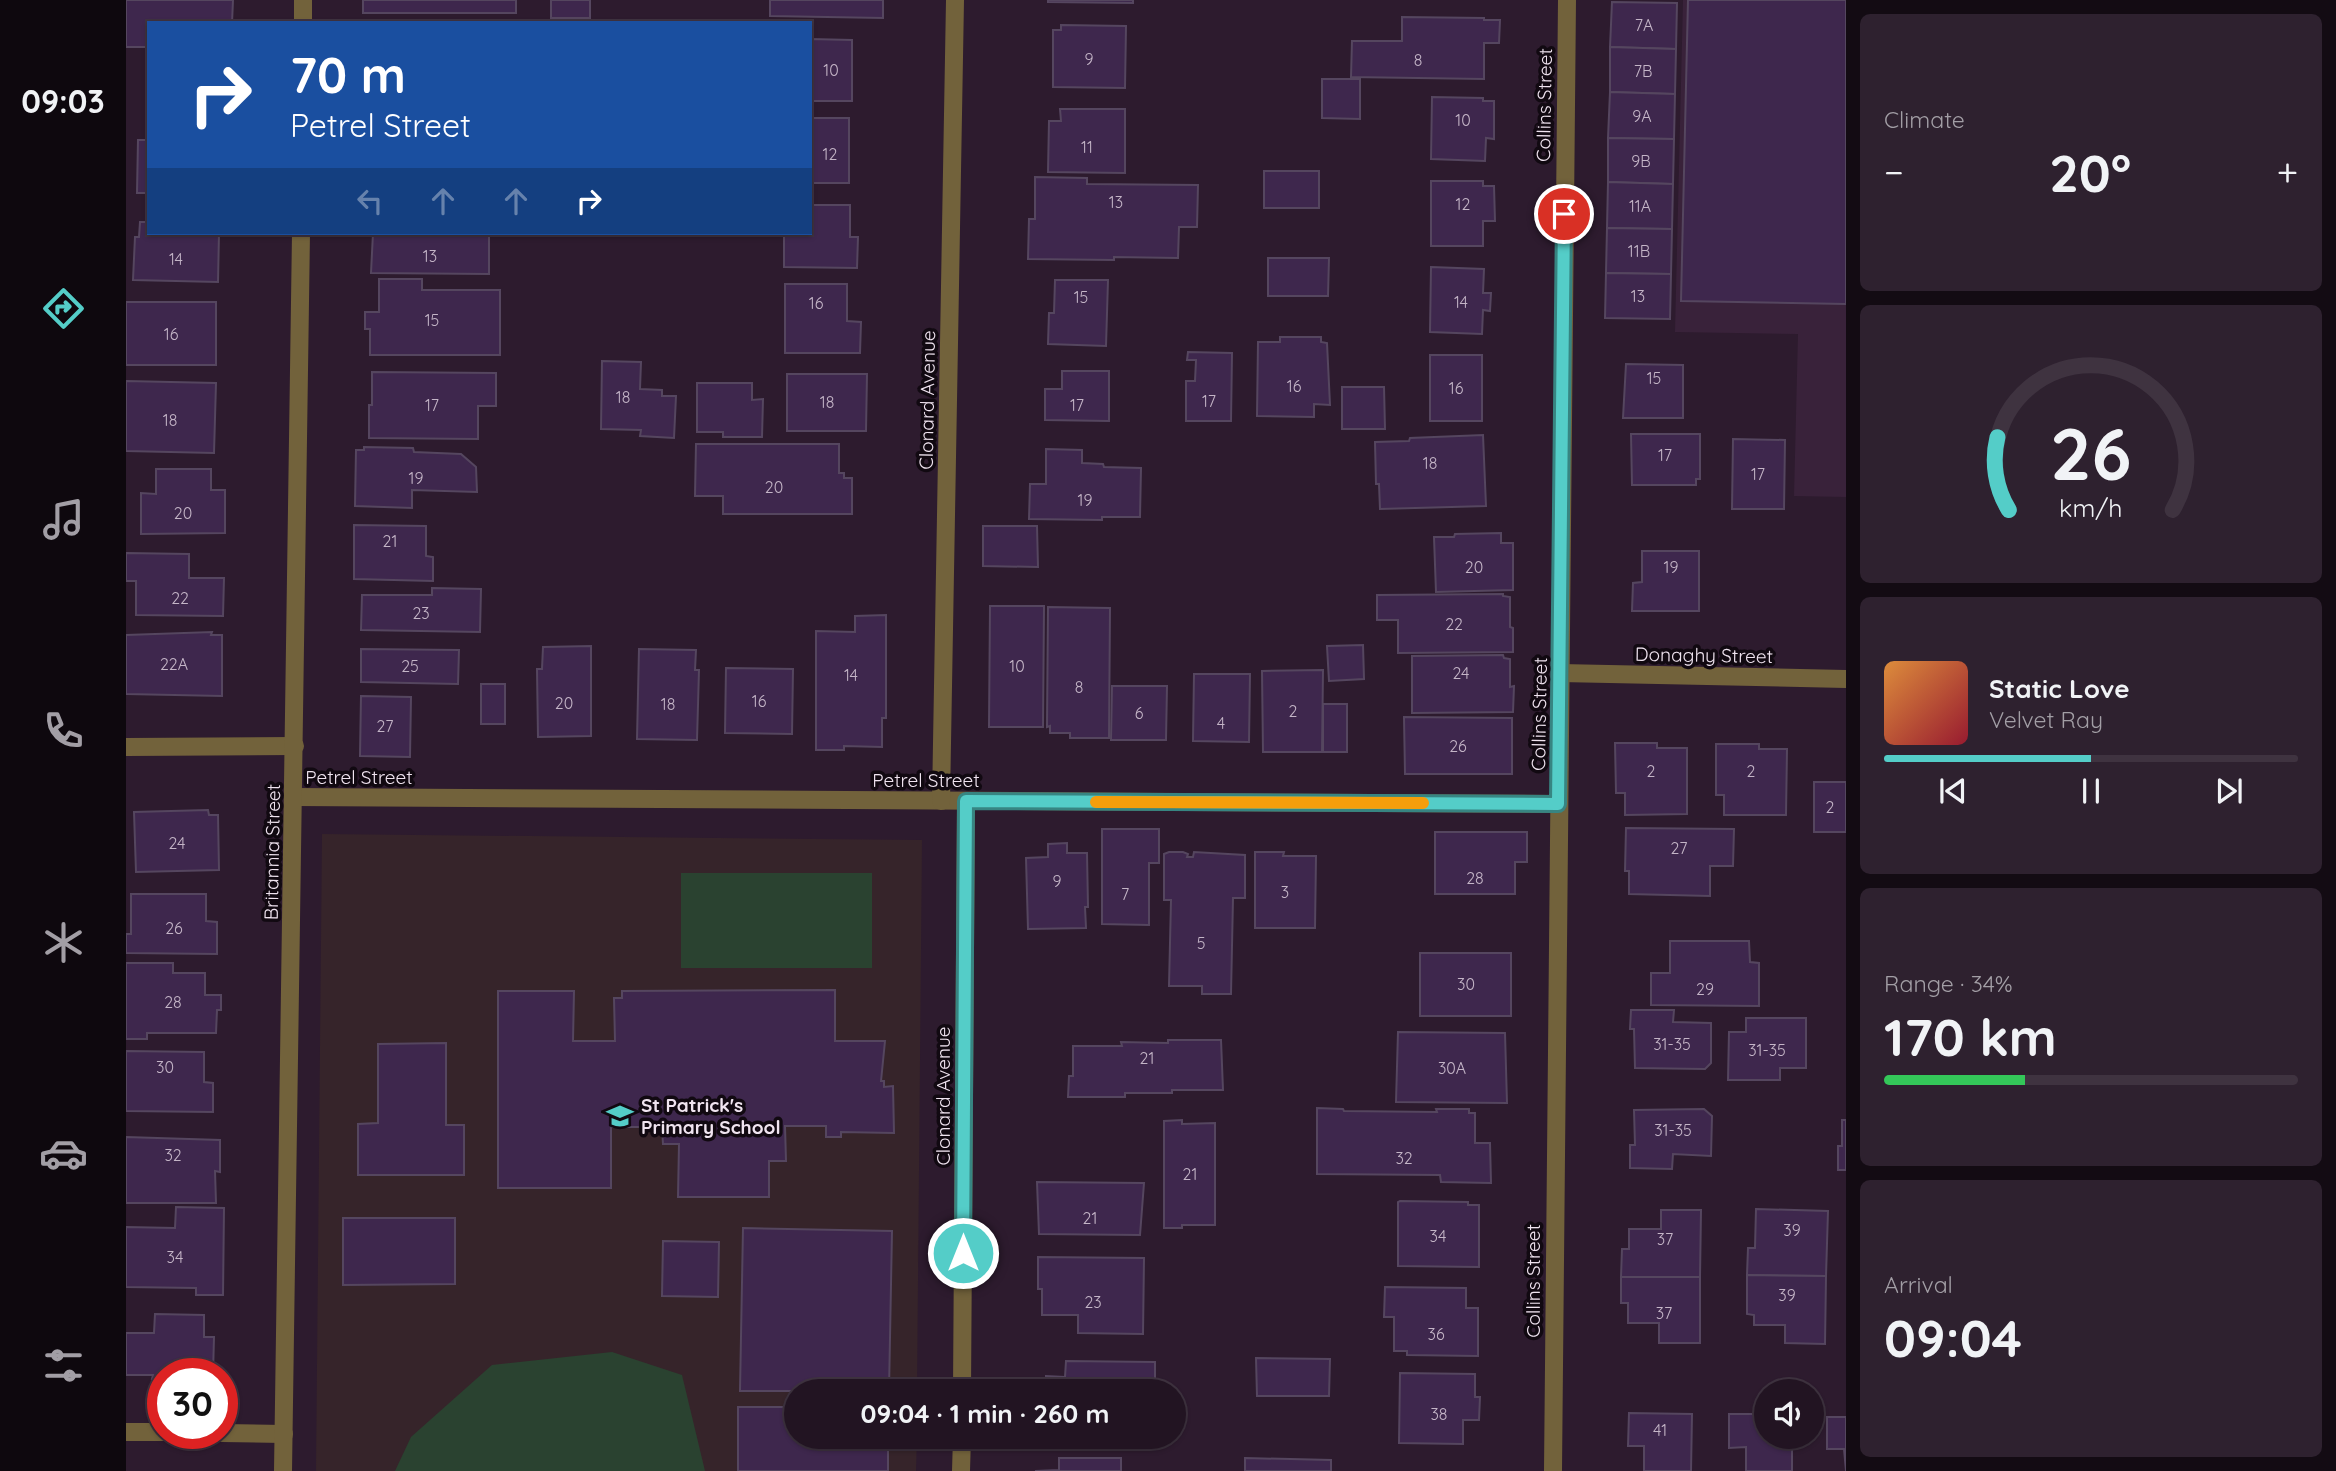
<!DOCTYPE html>
<meta charset="utf-8">
<style>
body{margin:0;font-family:Quicksand,sans-serif;background:#2e212f;color:#f1f3f6;height:100vh;display:flex;flex-direction:column;font-size:26px;white-space:nowrap}
*{box-sizing:border-box;margin:0}
p{font-size:23px;color:#a29ea5}
.icon{flex:none;width:38px;height:38px;fill:none;stroke:currentColor;stroke-width:2;stroke-linecap:round;stroke-linejoin:round}
.map{position:relative;flex:1;overflow:hidden}
.panel{display:flex;flex-direction:column;gap:14px;padding:14px;background:#130b13;width:490px}
.panel>*{flex:none}
.banner{position:absolute;left:21px;top:21px;width:665px;height:214px;border-radius:0px;box-shadow:0 2px 5px #0004,0 0 0 2px #3f3340;background:#1a4fa0;color:#fff;overflow:hidden}
.fabs{position:absolute;left:1628px;top:1379px;display:grid;gap:14px}
.fabs a{display:grid;place-items:center;width:70px;height:70px;border-radius:50%;background:#221422;box-shadow:0 2px 5px #0004,0 0 0 2px #3f3340;font-size:35px}
.speed{position:absolute;left:21px;top:1358px;display:flex;gap:14px;font-size:35px;font-weight:700;text-align:center}
.speed>*{display:grid;place-content:center;width:91px;height:91px;border-radius:50%;background:#221422;box-shadow:0 2px 5px #0004,0 0 0 2px #3f3340;line-height:1}
.speed .limit{border:10px solid #d22;background:#fff;color:#111}
.pin{position:absolute;display:grid;place-items:center;width:60px;height:60px;color:#fff;margin:-30px;border:4px solid #fff;border-radius:50%;box-shadow:0 2px 7px #0007}
.me{position:absolute;width:77px;margin:-38px;rotate:0deg;stroke-linejoin:round;filter:drop-shadow(0 0 5px #0008)}
.turn{display:flex;align-items:center;gap:24px;height:147px;padding:0 28px;font-size:32px}
.turn .icon{width:91px;height:91px;stroke-width:2.5}
.turn b{display:block;font-size:49px;line-height:60px}
.lanes{display:flex;align-items:center;height:66px;padding:0 28px;background:#0003;justify-content:center;gap:35px;direction:ltr}
.lanes .off{opacity:.35}
.big{font-size:52px;font-weight:700;line-height:1.1}
.panel .card{flex:1;display:flex;flex-direction:column;justify-content:center;gap:10px;min-width:0;padding:0 24px;border-radius:10px;background:#2e212f}
.panel .dial{align-items:center;gap:0}
.dial svg{height:182px;overflow:visible;fill:none;stroke:#3f3340;stroke-width:7;stroke-linecap:round;text-anchor:middle}
.dial text{fill:#f1f3f6;stroke:none}
.song{display:flex;align-items:center;gap:21px}
.cover{width:84px;height:84px;border-radius:10px;background:linear-gradient(135deg,hsl(30 70% 55%),hsl(350 70% 35%))}
.played{height:7px;border-radius:4px;background:linear-gradient(90deg,#54cdc8 50%,#3f3340 50%)}
.keys{display:flex;justify-content:space-around;direction:ltr}
.heat{display:flex;justify-content:space-between;align-items:center;font-size:38px;direction:ltr}
.charge{height:10px;border-radius:5px;background:linear-gradient(90deg,#34c759 34%,#3f3340 0)}
.trip{position:absolute;left:658px;top:1379px;width:402px;height:70px;border-radius:35px;background:#221422;box-shadow:0 2px 5px #0004,0 0 0 2px #3f3340;font-weight:700;line-height:70px;text-align:center}
main{display:flex;flex:1;min-height:0}
.menu{display:flex;flex-direction:column;width:126px;justify-content:space-around;align-items:center;background:#0e080e;color:#a29ea5}
.menu .icon{width:49px;height:49px}
.menu .on{color:#54cdc8}
.menu b{font-size:32px;color:#f1f3f6}
.map>svg:first-child{display:block}
</style>
<main>
<nav class="menu">
<b>09:03</b>
<svg class="icon on" aria-label="directions" viewBox="0 0 24 24"><path d="M12 3l9 9-9 9-9-9zM9 14v-3h6M13 9l2 2-2 2"/></svg>
<svg class="icon" aria-label="music" viewBox="0 0 24 24"><path d="M9 18V5l10-2v13"/><circle cx="6" cy="18" r="3"/><circle cx="16" cy="16" r="3"/></svg>
<svg class="icon" aria-label="phone" viewBox="0 0 24 24"><path d="M5 4h4l2 5-3 2q2 4 5 5l2-3 5 2v4C11 20 4 13 5 4z"/></svg>
<svg class="icon" aria-label="climate" viewBox="0 0 24 24"><path d="M12 3v18M4 7l16 10M4 17L20 7"/></svg>
<svg class="icon" aria-label="car" viewBox="0 0 24 24"><path d="M5 17H2v-5l4-1 3-4h7l3 4 3 1v5h-3M9 17h6M6 11h13"/><circle cx="7" cy="17" r="2"/><circle cx="17" cy="17" r="2"/></svg>
<svg class="icon" aria-label="filters" viewBox="0 0 24 24"><path d="M4 7h16M4 17h16"/><circle cx="9" cy="7" r="2"/><circle cx="15" cy="17" r="2"/></svg>
</nav>
<div class="map">
<svg width="1720" height="1471" viewBox="0 0 1720 1471">
<rect width="100%" height="100%" fill="#2d1b2e"/>
<path fill="#39223a" d="M1557,0H1720V497L1668,496L1672,334L1549,332Z"/>
<path fill="#36242a" d="M196,834L796,840L791,1391H670V1437H791L790,1471H190Z"/>
<g fill="#2a4230">
<rect x="555" y="873" width="191" height="95"/>
<path d="M486,1352L556,1375L579,1471H269L285,1437L366,1365Z"/>
</g>
<g fill="#3e274d" stroke="#55465f" stroke-width="2">
<path d="M0,0H107L106,23H23V47H0Z"/>
<rect x="237" y="0" width="153" height="13"/>
<rect x="425" y="0" width="39" height="18"/>
<path d="M644,0H757V18L644,16Z"/>
<path d="M922,0H1007V3L922,2Z"/>
<path d="M1562,0H1720V304L1555,301Z"/>
<path d="M1486,2L1551,3L1550,49L1484,47Z"/>
<path d="M1276,17L1358,18V20H1374L1373,43H1358V79L1225,77L1226,41H1276Z"/>
<path d="M935,25L1000,26L999,88L927,87V30H935Z"/>
<path d="M684,39L726,40V101H684Z"/>
<path d="M1484,47L1550,49L1549,94L1484,92Z"/>
<path d="M1196,79H1234V119L1196,118Z"/>
<path d="M1484,92L1549,94L1548,139L1482,138Z"/>
<path d="M1306,97L1357,98V101H1368V139L1360,138L1359,161L1305,159Z"/>
<path d="M934,109H999V173L922,172L923,121H935Z"/>
<rect x="684" y="118" width="39" height="65"/>
<path d="M1482,138L1548,139L1547,184L1482,182Z"/>
<path d="M12,140H23V193H11Z"/>
<rect x="1138" y="171" width="55" height="37"/>
<path d="M909,177L961,178V184L1072,185L1071,227H1053L1052,258L988,257V260L902,259L903,219H909Z"/>
<path d="M1305,181H1357V186H1368L1369,221H1357V246H1305Z"/>
<path d="M1482,182L1547,184L1546,229L1481,228Z"/>
<path d="M684,205H724V237H732L731,268L658,267V233H684Z"/>
<path d="M14,222H23V233H93L92,282L7,280L9,237H13Z"/>
<path d="M1481,228L1546,229L1545,274L1480,273Z"/>
<path d="M247,233H363V274L245,273Z"/>
<path d="M1142,258H1203L1202,296H1142Z"/>
<path d="M1305,267L1358,269L1357,293H1365L1364,311L1357,310L1356,334L1304,332Z"/>
<path d="M1480,273L1545,274L1544,319L1479,318Z"/>
<path d="M253,279H296V290H374V355H244V329H239V312H253Z"/>
<path d="M929,280H982L980,346L922,344L923,313H928Z"/>
<path d="M659,284H721V321L735,322L734,353H659Z"/>
<rect x="0" y="302" width="90" height="63"/>
<path d="M1154,337H1195V342L1201,343L1204,405L1188,404V417L1131,416L1132,342H1154Z"/>
<path d="M1062,352L1106,353L1105,421H1060V381H1069L1070,360H1061Z"/>
<rect x="1304" y="355" width="52" height="66"/>
<path d="M476,361L515,362L514,389L536,390V396H550L548,438L514,436L515,430L475,429Z"/>
<path d="M1500,364L1557,365V418H1497Z"/>
<path d="M936,371H983V421L919,420V389H936Z"/>
<path d="M246,372L370,373V406H352V439L243,438V405H246Z"/>
<path d="M661,374H741L740,431H661Z"/>
<path d="M0,381L90,383L88,453L0,451Z"/>
<path d="M571,383H626V400L637,399L636,437H597V432H571Z"/>
<path d="M1216,387H1258L1259,429H1216Z"/>
<path d="M1505,434H1574V479H1570V485H1506Z"/>
<path d="M1357,435L1360,506L1254,509L1253,484H1250L1249,442L1283,441L1284,438Z"/>
<path d="M1607,439L1659,440L1658,509H1606Z"/>
<path d="M570,444H713V473H718V478H726V514H597V496H569Z"/>
<path d="M238,447L287,448L288,452L335,454L350,467L351,492L286,490V508L229,506L230,450H238Z"/>
<path d="M920,449L956,450V463L977,464L978,467L1015,468L1014,517H976V520L903,519L904,484H920Z"/>
<path d="M30,469H85V490H99V533L15,534V493L30,494Z"/>
<path d="M228,525L300,526V556L307,557V581L228,579Z"/>
<path d="M857,526H911L912,567L857,566Z"/>
<path d="M1375,533V543H1387V590L1310,592L1308,537H1328L1329,534Z"/>
<path d="M1516,551H1573V611H1506L1507,583L1516,582Z"/>
<path d="M0,553L63,554V578H98L97,616L10,615V581H0Z"/>
<path d="M306,588L355,589L354,632L235,630L236,595H306Z"/>
<path d="M1377,594V596L1384,597V627L1387,628V652L1272,653V620H1251V595Z"/>
<path d="M864,606H918L917,727H863Z"/>
<path d="M922,607L984,608L983,738H944V733H924V726L921,727Z"/>
<path d="M760,615V718H756V747L718,746V750H690V631L729,632V616Z"/>
<path d="M86,632L85,635H96V696L0,694V635Z"/>
<path d="M1237,645L1238,679L1203,681L1201,646Z"/>
<path d="M465,646V736L412,737L411,669H416L417,647Z"/>
<path d="M235,649L333,650L332,684L235,682Z"/>
<path d="M513,649L570,650L569,670H573L571,740L511,739Z"/>
<path d="M1377,655L1378,658L1384,659V687L1388,686L1387,712L1286,713V656Z"/>
<path d="M600,668L667,669L666,734L599,733Z"/>
<path d="M1197,670L1196,752H1137L1136,671Z"/>
<path d="M1068,674H1124L1123,742L1067,741Z"/>
<rect x="355" y="684" width="24" height="40"/>
<path d="M986,686H1041L1040,740H985Z"/>
<path d="M235,696L285,697L284,757L234,756Z"/>
<rect x="1197" y="704" width="24" height="48"/>
<path d="M1278,717L1386,718V774H1279Z"/>
<path d="M1489,743H1531V748H1561V814L1499,815V793H1490Z"/>
<path d="M1590,744H1633V749H1661L1660,815H1598V795H1590Z"/>
<rect x="1688" y="782" width="32" height="50"/>
<path d="M82,810L83,815H92L93,870L10,872L8,812Z"/>
<path d="M1500,828L1608,829L1607,866H1584V896L1503,894V871H1499Z"/>
<path d="M976,829H1033V863H1023V925L976,924Z"/>
<path d="M1309,832H1401V862H1389V894H1309Z"/>
<path d="M941,843V853H961L962,907H959L960,928L902,929L900,858L922,857V844Z"/>
<path d="M1043,852H1057L1062,854L1061,857H1067L1068,852L1119,855V898H1107L1105,994H1076V986H1043L1045,900H1038V854Z"/>
<path d="M1129,852H1158L1157,856H1190L1189,928H1129Z"/>
<path d="M5,894H80V921L91,922V954L0,953V934H5Z"/>
<path d="M1544,941H1623L1624,962L1633,963V1006L1525,1005V973H1544Z"/>
<rect x="1294" y="953" width="91" height="63"/>
<path d="M0,963H47V973H79V995H95V1010H91L90,1033H21V1039H0Z"/>
<path d="M709,990V1041H759L755,1081H758V1087L767,1086L768,1133L715,1132V1137H700V1126H659L660,1161H643V1197H552L553,1144H537L536,1127H485V1188H372V991H448L447,1041H489L488,998H496V991Z"/>
<path d="M1505,1010H1548L1547,1022L1585,1023V1063L1579,1069L1509,1068L1508,1029H1504Z"/>
<path d="M1620,1018H1680V1068H1654V1080H1602L1603,1032H1620Z"/>
<path d="M1272,1032L1379,1033L1381,1103L1270,1102Z"/>
<path d="M1042,1040H1095L1097,1090H1046V1093H999V1097H942L943,1076H947V1046H996L995,1042L1042,1043Z"/>
<path d="M320,1043V1125H338V1175H232V1124L252,1123V1044Z"/>
<path d="M0,1051L78,1052V1082L87,1083V1112L0,1111Z"/>
<path d="M1191,1108L1217,1109L1218,1111L1311,1112L1310,1109H1343V1113H1349V1143H1364L1365,1183L1315,1182L1314,1175L1191,1174Z"/>
<path d="M1578,1109L1586,1116L1585,1156L1547,1154L1546,1169L1504,1168V1145H1509L1508,1110Z"/>
<path d="M1056,1120V1124L1089,1123V1225H1056V1228H1038V1121Z"/>
<path d="M1716,1120H1720V1170H1712V1146H1716Z"/>
<path d="M0,1137L94,1140V1172L89,1171L90,1203H0Z"/>
<path d="M911,1182L1018,1183L1014,1235L913,1234Z"/>
<path d="M1274,1201L1342,1202V1205H1353V1267L1272,1266V1202Z"/>
<path d="M50,1207L98,1208L97,1295H70V1288L0,1287V1227L49,1228Z"/>
<path d="M1630,1209L1702,1211L1700,1276L1621,1275L1622,1248H1629Z"/>
<path d="M1535,1210H1575L1574,1277H1495L1496,1249H1503V1229H1535Z"/>
<path d="M217,1218H329V1284L217,1285Z"/>
<path d="M617,1228L766,1231L763,1391H614Z"/>
<path d="M537,1241L593,1242L592,1297L536,1296Z"/>
<path d="M912,1257L1018,1258L1017,1334L952,1333V1315H916V1289H912Z"/>
<path d="M1621,1275L1700,1276L1699,1344L1659,1343V1325H1628V1315L1621,1314Z"/>
<path d="M1495,1277H1574V1343H1533V1323H1502V1303H1495Z"/>
<path d="M1259,1287L1340,1288V1308H1352V1356L1281,1355V1351H1268V1317H1258Z"/>
<path d="M29,1314L78,1315V1337H88L87,1374H37V1379H26L27,1375H0V1333H28Z"/>
<path d="M1130,1358L1204,1359L1203,1396H1131Z"/>
<path d="M940,1361L1029,1362V1391H920V1376L939,1377Z"/>
<path d="M1274,1373L1349,1374V1397H1354L1353,1420H1337V1444L1273,1443Z"/>
<path d="M612,1407H670V1437H762V1471H612Z"/>
<path d="M1503,1413L1566,1414L1565,1471H1518V1446H1502Z"/>
<path d="M1603,1414H1640V1437H1666V1471H1620V1447L1603,1448Z"/>
<path d="M1701,1417H1720V1471L1718,1449H1701Z"/>
<path d="M911,1437H1028V1439Z"/>
<path d="M933,1458H995V1471H909L933,1470Z"/>
<path d="M1119,1458L1205,1460V1471H1119Z"/>
</g>
<g fill="none" stroke-linecap="round" stroke-linejoin="round">
<g stroke="#72623b" stroke-width="18">
<path d="M177,23V0"/>
<path d="M1434,673L1720,679"/>
<path d="M0,747L169,746"/>
<path d="M168,797L1432,804"/>
<path d="M815,801L829,0"/>
<path d="M836,1391L840,801"/>
<path d="M0,1432H37"/>
<path d="M96,1433L158,1434"/>
<path d="M157,1471L175,233"/>
<path d="M835,1471L836,1437"/>
<path d="M1427,1471L1441,0"/>
</g>
</g>
<g fill="none" stroke-linecap="round" stroke-linejoin="round">
<defs>
<path id="route" d="M837,1253L840,801L1432,804L1438,214"/>
</defs>
<use href="#route" stroke="#378582" stroke-width="18"/>
<use href="#route" stroke="#54cdc8" stroke-width="12"/>
<path stroke="#f59e0b" stroke-width="12" d="M970,802L1297,803"/>
</g>
<defs>
<symbol id="school-bare" viewBox="-9 -9 18 18"><path d="M0-5L7-2L0 1L-7-2ZM-4 1L0 2.5L4 1V4Q0 6-4 4Z" fill="#54cdc8" stroke="#110911" stroke-width="2.5" paint-order="stroke"/></symbol>
</defs>
<g fill-rule="evenodd">
<use href="#school-bare" x="475" y="1097" width="38" height="38"/>
</g>
<g text-anchor="middle" stroke-width="7" stroke-linejoin="round" paint-order="stroke">
<g font-size="16" fill="#c4b5c7">
<text x="1518" y="31">7A</text>
<text x="963" y="65">9</text>
<text x="1292" y="66">8</text>
<text x="705" y="76">10</text>
<text x="1517" y="77">7B</text>
<text x="1516" y="122">9A</text>
<text x="1337" y="126">10</text>
<text x="961" y="153">11</text>
<text x="704" y="160">12</text>
<text x="1515" y="167">9B</text>
<text x="990" y="208">13</text>
<text x="1337" y="210">12</text>
<text x="1514" y="212">11A</text>
<text x="1513" y="257">11B</text>
<text x="304" y="262">13</text>
<text x="50" y="265">14</text>
<text x="1512" y="302">13</text>
<text x="955" y="303">15</text>
<text x="1335" y="308">14</text>
<text x="690" y="309">16</text>
<text x="306" y="326">15</text>
<text x="45" y="340">16</text>
<text x="1528" y="384">15</text>
<text x="1168" y="392">16</text>
<text x="1330" y="394">16</text>
<text x="497" y="403">18</text>
<text x="1083" y="407">17</text>
<text x="701" y="408">18</text>
<text x="306" y="411">17</text>
<text x="951" y="411">17</text>
<text x="44" y="426">18</text>
<text x="1539" y="461">17</text>
<text x="1304" y="469">18</text>
<text x="1632" y="480">17</text>
<text x="290" y="484">19</text>
<text x="648" y="493">20</text>
<text x="959" y="506">19</text>
<text x="57" y="519">20</text>
<text x="264" y="547">21</text>
<text x="1348" y="573">20</text>
<text x="1545" y="573">19</text>
<text x="54" y="604">22</text>
<text x="295" y="619">23</text>
<text x="1328" y="630">22</text>
<text x="48" y="670">22A</text>
<text x="284" y="672">25</text>
<text x="891" y="672">10</text>
<text x="1335" y="679">24</text>
<text x="725" y="681">14</text>
<text x="953" y="693">8</text>
<text x="633" y="707">16</text>
<text x="438" y="709">20</text>
<text x="542" y="710">18</text>
<text x="1167" y="717">2</text>
<text x="1013" y="719">6</text>
<text x="1095" y="729">4</text>
<text x="259" y="732">27</text>
<text x="1332" y="752">26</text>
<text x="1525" y="777">2</text>
<text x="1625" y="777">2</text>
<text x="1704" y="813">2</text>
<text x="51" y="849">24</text>
<text x="1553" y="854">27</text>
<text x="1349" y="884">28</text>
<text x="931" y="887">9</text>
<text x="1159" y="898">3</text>
<text x="999" y="900">7</text>
<text x="48" y="934">26</text>
<text x="1075" y="949">5</text>
<text x="1340" y="990">30</text>
<text x="1579" y="995">29</text>
<text x="47" y="1008">28</text>
<text x="1546" y="1050">31-35</text>
<text x="1641" y="1056">31-35</text>
<text x="1021" y="1064">21</text>
<text x="39" y="1073">30</text>
<text x="1326" y="1074">30A</text>
<text x="1547" y="1136">31-35</text>
<text x="47" y="1161">32</text>
<text x="1278" y="1164">32</text>
<text x="1064" y="1180">21</text>
<text x="964" y="1224">21</text>
<text x="1666" y="1236">39</text>
<text x="1312" y="1242">34</text>
<text x="1539" y="1245">37</text>
<text x="49" y="1263">34</text>
<text x="1661" y="1301">39</text>
<text x="967" y="1308">23</text>
<text x="1538" y="1319">37</text>
<text x="1310" y="1340">36</text>
<text x="1313" y="1420">38</text>
<text x="1534" y="1436">41</text>
</g>
<g font-size="19" fill="#f0e4f0" stroke="#110911">
<text transform="translate(1418 105) rotate(-89)" y="7">Collins Street</text>
<text transform="translate(801 400) rotate(-89)" y="7">Clonard Avenue</text>
<text transform="translate(1578 655) rotate(1)" y="7">Donaghy Street</text>
<text transform="translate(1413 714) rotate(-89)" y="7">Collins Street</text>
<text x="233" y="784">Petrel Street</text>
<text x="800" y="787">Petrel Street</text>
<text transform="translate(146 852) rotate(-89)" y="7">Britannia Street</text>
<text transform="translate(817 1096) rotate(-90)" y="7">Clonard Avenue</text>
<text transform="translate(1407 1281) rotate(-90)" y="7">Collins Street</text>
</g>
<g font-size="19" font-weight="bold" fill="#f0e4f0" stroke="#110911" text-anchor="start">
<text x="515" y="1112">St Patrick's<tspan x="515" dy="22">Primary School</tspan></text>
</g>
</g>
</svg>
<div class="fabs">
<a><svg class="icon" aria-label="sound" viewBox="0 0 24 24"><path d="M4 9h4l5-4v14l-5-4H4zM17 9q2 3 0 6"/></svg></a>
</div>
<div class="speed"><div class="limit">30</div></div>
<div class="pin" style="left:1438px;top:214px;background:#d93025"><svg class="icon" aria-label="arrive" viewBox="0 0 24 24"><path d="M6 21V4h12l-3 4 3 4H6"/></svg></div>
<svg class="me" style="left:837px;top:1253px" viewBox="-20 -20 40 40"><circle r="17" fill="#54cdc8" stroke="#fff" stroke-width="3"/><path d="M0-11L8 9 0 5-8 9z" fill="#fff"/></svg>
<div class="trip">09:04 · 1 min · 260 m</div>
<div class="banner">
<div class="turn"><svg class="icon" aria-label="right" viewBox="0 0 24 24"><path d="M7 20v-9h11M14 6l5 5-5 5"/></svg><div><b>70 m</b>Petrel Street</div></div>
<div class="lanes"><svg class="icon off" aria-label="left" viewBox="0 0 24 24"><path d="M17 20v-9H6M10 6l-5 5 5 5"/></svg><svg class="icon off" aria-label="ahead" viewBox="0 0 24 24"><path d="M12 20V5M6 11l6-6 6 6"/></svg><svg class="icon off" aria-label="ahead" viewBox="0 0 24 24"><path d="M12 20V5M6 11l6-6 6 6"/></svg><svg class="icon" aria-label="right" viewBox="0 0 24 24"><path d="M7 20v-9h11M14 6l5 5-5 5"/></svg></div>
</div>
</div>
<section class="panel">
<div class="card"><p>Climate</p>
<div class="heat"><a>−</a><b class="big">20°</b><a>+</a></div>
</div>
<div class="card dial"><svg viewBox="0 0 100 80">
<path d="M14 69A42 42 0 1 1 86 69"/>
<path d="M14 69A42 42 0 0 1 9 37" stroke="#54cdc8"/>
<text x="50" y="56" font-size="32" font-weight="700">26</text>
<text x="50" y="72" font-size="11">km/h</text>
</svg></div>
<div class="card">
<div class="song"><i class="cover"></i><div><b>Static Love</b><p>Velvet Ray</p></div></div>
<div class="played"></div>
<div class="keys"><svg class="icon" aria-label="previous" viewBox="0 0 24 24"><path d="M18 5L8 12l10 7zM5 5v14"/></svg><svg class="icon" aria-label="pause" viewBox="0 0 24 24"><path d="M8 5v14M16 5v14"/></svg><svg class="icon" aria-label="next" viewBox="0 0 24 24"><path d="M6 5l10 7-10 7zM19 5v14"/></svg></div>
</div>
<div class="card"><p>Range · 34%</p><b class="big">170 km</b><div class="charge"></div></div>
<div class="card"><p>Arrival</p><b class="big">09:04</b></div>
</section>
</main>
